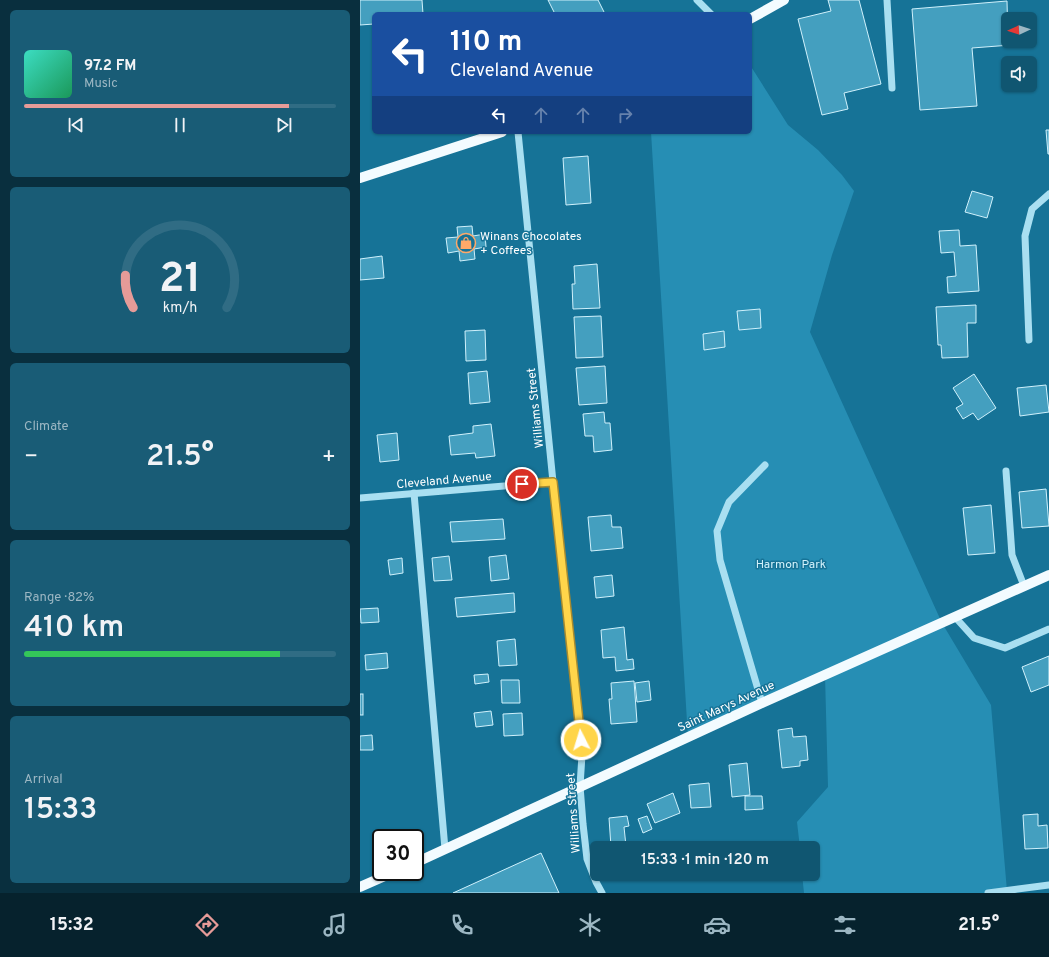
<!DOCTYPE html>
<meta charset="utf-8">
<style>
body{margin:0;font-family:Overpass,sans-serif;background:#195c76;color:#f1f3f6;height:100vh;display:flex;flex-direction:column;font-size:15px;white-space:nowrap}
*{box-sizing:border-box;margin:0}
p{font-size:13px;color:#9cb7c3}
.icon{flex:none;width:22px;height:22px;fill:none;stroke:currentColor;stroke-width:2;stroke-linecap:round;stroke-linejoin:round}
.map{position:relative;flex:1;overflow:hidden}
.side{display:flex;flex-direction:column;gap:10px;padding:10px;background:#092f3e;width:360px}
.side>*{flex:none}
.hud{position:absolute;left:12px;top:12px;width:380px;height:122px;border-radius:6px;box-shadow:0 1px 3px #0004;background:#1a4fa0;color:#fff;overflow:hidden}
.needle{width:26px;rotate:266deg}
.buttons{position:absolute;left:641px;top:12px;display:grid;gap:8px}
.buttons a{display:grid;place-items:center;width:36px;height:36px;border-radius:6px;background:#105671;box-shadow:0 1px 3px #0004;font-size:20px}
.speed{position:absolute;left:12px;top:829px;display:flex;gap:8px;font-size:20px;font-weight:700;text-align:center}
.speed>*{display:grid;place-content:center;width:52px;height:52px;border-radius:50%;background:#105671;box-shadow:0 1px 3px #0004;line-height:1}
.speed .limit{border:2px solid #111;border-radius:6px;background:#fff;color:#111}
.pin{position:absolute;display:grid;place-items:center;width:34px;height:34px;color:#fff;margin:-17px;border:2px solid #fff;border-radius:50%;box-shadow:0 1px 4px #0007}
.me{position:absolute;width:44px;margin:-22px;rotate:355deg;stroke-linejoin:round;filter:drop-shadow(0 0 3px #0008)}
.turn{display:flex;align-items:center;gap:14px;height:84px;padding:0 12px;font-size:18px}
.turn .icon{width:52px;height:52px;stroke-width:2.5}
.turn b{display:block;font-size:28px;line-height:34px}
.lanes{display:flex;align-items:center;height:38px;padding:0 12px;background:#0003;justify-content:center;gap:20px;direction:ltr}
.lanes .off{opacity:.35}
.big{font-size:30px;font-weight:600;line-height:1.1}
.side .tile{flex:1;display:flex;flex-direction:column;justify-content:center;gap:6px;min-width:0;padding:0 14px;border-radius:6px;background:#195c76}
.side .dial{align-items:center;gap:0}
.dial svg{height:104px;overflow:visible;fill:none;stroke:#306c84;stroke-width:7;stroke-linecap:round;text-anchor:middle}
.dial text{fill:#f1f3f6;stroke:none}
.song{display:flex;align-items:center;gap:12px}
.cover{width:48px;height:48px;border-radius:6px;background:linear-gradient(135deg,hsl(170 70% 55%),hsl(150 70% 35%))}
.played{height:4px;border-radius:2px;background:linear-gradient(90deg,#e69b98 85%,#306c84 85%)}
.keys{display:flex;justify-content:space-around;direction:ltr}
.heat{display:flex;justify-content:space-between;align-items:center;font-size:22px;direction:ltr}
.charge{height:6px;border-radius:3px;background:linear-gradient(90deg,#34c759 82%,#306c84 0)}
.trip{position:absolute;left:230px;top:841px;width:230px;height:40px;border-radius:6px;background:#105671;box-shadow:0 1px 3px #0004;font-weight:600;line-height:40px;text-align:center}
.tabs{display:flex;height:64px;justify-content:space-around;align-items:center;background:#06222d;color:#9cb7c3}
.tabs .icon{width:28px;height:28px}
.tabs .active{color:#e69b98}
.tabs b{font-size:18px;color:#f1f3f6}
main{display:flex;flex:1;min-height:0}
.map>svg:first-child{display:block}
</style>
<main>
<section class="side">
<div class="tile">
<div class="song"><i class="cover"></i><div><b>97.2 FM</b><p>Music</p></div></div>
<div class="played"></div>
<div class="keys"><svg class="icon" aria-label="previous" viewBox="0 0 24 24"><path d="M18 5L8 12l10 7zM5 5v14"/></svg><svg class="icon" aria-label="pause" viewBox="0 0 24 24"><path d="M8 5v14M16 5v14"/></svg><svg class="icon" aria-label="next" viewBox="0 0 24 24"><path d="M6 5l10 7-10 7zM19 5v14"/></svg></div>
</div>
<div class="tile dial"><svg viewBox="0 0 100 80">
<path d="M14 69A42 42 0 1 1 86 69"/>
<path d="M14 69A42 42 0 0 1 8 44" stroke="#e69b98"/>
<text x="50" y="56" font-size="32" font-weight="700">21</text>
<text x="50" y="72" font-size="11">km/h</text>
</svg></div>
<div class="tile"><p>Climate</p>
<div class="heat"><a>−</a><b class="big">21.5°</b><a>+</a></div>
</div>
<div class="tile"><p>Range · 82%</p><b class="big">410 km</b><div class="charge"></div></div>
<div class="tile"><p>Arrival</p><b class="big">15:33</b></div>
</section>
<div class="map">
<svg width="689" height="893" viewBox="0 0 689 893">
<rect width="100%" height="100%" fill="#167397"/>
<path fill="#268eb4" d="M390,65L428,125L458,150L482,175L494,191L472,255L450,332L582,623L631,705L647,891L628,893H444L442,874H453V848H440L437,822L468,787L465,675L328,738L291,132H390Z"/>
<g fill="#449fbf" stroke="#d0f1fc">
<path d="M0,0H62L63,14H14V24L0,25Z"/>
<path d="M188,0H238L245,14H195Z"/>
<path d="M468,0H499L521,84L484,93L488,109L462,115L438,19L471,11Z"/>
<path d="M647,1L648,41H650L651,45L612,48L617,106L560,110L552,9Z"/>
<path d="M686,130H689V154H688Z"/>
<path d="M228,156L231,203L206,205L203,158Z"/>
<path d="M612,191L633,197L627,218L605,212Z"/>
<path d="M112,226L113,236L125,234L126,247L114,249L115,259L100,261L99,251L88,253L86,238L98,237L97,227Z"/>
<path d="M599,230L600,246L616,245L619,291L588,293L587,277L596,276L594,252L581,253L579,231Z"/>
<path d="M22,256L24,278L0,280V259Z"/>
<path d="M237,264L240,308L213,309L212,284H215L214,266Z"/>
<path d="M616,305V323H607L608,357L582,358L581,345H578L576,307Z"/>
<path d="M400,309L401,328L379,330L377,311Z"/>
<path d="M241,316L243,357L216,358L214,317Z"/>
<path d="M125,330L126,360L106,361L105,331Z"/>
<path d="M364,331L365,347L344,350L343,334Z"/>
<path d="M245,366L247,403L219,405L216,368Z"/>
<path d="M127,371L130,402L110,404L108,373Z"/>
<path d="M614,374L636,408L618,420L613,413L603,419L596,408L603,404L593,388Z"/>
<path d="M686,385L689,412L660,416L657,388Z"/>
<path d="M244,412L245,423H250L252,450L234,452L233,436H225L223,414Z"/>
<path d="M131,424L135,456L116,458L115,453L91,455L89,436L113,433V426Z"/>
<path d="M37,433L39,460L20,462L17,435Z"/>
<path d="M686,489L689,526L662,528L659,492Z"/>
<path d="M631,505L635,553L608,555L603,508Z"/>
<path d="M251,515L252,527H261L263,548L231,551L228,517Z"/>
<path d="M143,519L145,539L92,542L90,522Z"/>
<path d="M146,555L149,579L131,581L129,557Z"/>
<path d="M89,556L92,580L74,581L72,558Z"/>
<path d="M42,558L43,573L30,575L28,560Z"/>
<path d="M252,575L254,596L236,598L234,577Z"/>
<path d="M154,593L155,612L97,617L95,598Z"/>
<path d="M18,608L19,622L1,623L0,609Z"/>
<path d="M264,627L267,660L273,659L274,669L256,671L255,657L243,658L241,630Z"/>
<path d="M155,639L157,665L139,666L137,641Z"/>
<path d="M27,653L28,668L6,670L5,655Z"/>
<path d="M689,656V685L671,692L662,667Z"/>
<path d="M128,674L129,682L115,684L114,675Z"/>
<path d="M141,680H159L160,703H142Z"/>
<path d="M274,681L277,722L251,724L249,699H252L251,683Z"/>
<path d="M289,681L291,700L277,702L275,683Z"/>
<rect x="0" y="694" width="3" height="21"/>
<path d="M131,711L133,725L116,727L114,713Z"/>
<path d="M162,713L163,735L144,736L143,714Z"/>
<path d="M432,728L433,737L446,736L448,760L440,761V766L422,768L418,730Z"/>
<path d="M12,735L13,750H0V736Z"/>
<path d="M387,763L390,795L372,797L369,765Z"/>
<path d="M349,783L351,807L331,808L329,785Z"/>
<path d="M313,793L320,813L295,823L287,804Z"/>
<path d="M385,796H402L403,809L385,810Z"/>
<path d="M678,814V826L687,825L688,848L665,849L663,815Z"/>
<path d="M267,816L269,826L264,827L266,846L251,847L249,818Z"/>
<path d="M287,816L292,829L283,833L278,819Z"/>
<path d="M181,853L199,893H93Z"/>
</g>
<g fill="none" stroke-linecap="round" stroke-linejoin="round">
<g stroke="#a9dff1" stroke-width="7">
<path d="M337,0L351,14"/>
<path d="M527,0L532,88"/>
<path d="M158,132L193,482L218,708L222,755L220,786L223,824L227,859L236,882L242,893"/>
<path d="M669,340L665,236L672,209L689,194"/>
<path d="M646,471L652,555L664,586"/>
<path d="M54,493L85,849"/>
<path d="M0,498L193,482"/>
<path d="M595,617L614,638L645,648L689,629"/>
<path d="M402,703L360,560L357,531L369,502L405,465"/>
<path d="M628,893L689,885"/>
</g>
<g stroke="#f3fbff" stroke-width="10">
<path d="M390,19L424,0"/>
<path d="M0,178L142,132"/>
<path d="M55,863L402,703L689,575"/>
<path d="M0,887L34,872"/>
</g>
</g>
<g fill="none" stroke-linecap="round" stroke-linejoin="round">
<defs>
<path id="route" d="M162,484L193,482L221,740"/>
</defs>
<use href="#route" stroke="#a68a30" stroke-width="10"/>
<use href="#route" stroke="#ffd54a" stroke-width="7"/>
</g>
<defs>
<symbol id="shop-ring" viewBox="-11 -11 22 22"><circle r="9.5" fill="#167397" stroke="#ffa969" stroke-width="1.5"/><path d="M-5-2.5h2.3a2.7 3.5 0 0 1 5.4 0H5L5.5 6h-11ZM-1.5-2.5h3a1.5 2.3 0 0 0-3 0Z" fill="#ffa969"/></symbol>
</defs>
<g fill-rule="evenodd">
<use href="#shop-ring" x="95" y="232" width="22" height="22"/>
</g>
<g text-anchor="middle" stroke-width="3" stroke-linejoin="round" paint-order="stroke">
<g font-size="12" fill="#fff" stroke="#167397" text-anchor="start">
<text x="120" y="240">Winans Chocolates<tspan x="120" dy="14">+ Coffees</tspan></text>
</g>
<g font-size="12" fill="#fff" stroke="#167397">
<text transform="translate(175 408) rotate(-96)" y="4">Williams Street</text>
<text transform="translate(84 480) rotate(-5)" y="4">Cleveland Avenue</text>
<text transform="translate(366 706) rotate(-25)" y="4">Saint Marys Avenue</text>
<text transform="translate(213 813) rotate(-94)" y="4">Williams Street</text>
</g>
<g font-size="12" fill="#d2f2fc" stroke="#167397">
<text x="431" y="568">Harmon Park</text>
</g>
</g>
</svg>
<div class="buttons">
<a><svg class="needle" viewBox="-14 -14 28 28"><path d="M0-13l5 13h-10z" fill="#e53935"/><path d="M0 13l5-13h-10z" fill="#9cb7c3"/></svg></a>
<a><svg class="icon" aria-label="sound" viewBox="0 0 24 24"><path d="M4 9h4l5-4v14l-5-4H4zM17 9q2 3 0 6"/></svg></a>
</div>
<div class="speed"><div class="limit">30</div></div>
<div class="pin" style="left:162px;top:484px;background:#d93025"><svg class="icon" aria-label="arrive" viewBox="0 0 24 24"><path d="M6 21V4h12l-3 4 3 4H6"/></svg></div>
<svg class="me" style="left:221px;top:740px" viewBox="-20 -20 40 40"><circle r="17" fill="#ffd54a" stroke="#fff" stroke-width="3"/><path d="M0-11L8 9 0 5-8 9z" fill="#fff"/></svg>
<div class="trip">15:33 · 1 min · 120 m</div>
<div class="hud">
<div class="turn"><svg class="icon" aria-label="left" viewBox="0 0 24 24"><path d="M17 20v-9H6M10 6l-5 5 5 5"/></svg><div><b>110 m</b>Cleveland Avenue</div></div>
<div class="lanes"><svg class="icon" aria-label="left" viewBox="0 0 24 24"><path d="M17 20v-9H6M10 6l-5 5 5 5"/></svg><svg class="icon off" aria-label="ahead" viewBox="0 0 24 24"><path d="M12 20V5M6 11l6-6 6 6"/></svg><svg class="icon off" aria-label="ahead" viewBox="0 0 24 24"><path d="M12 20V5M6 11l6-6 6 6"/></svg><svg class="icon off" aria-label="right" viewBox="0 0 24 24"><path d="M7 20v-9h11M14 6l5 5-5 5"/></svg></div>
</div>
</div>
</main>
<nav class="tabs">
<b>15:32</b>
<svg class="icon active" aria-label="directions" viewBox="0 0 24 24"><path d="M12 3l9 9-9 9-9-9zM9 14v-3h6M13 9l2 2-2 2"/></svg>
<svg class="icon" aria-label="music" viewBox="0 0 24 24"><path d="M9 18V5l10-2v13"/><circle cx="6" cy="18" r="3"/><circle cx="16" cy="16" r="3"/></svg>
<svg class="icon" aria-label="phone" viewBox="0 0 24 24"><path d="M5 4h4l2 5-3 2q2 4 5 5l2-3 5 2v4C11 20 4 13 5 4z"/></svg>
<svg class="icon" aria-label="climate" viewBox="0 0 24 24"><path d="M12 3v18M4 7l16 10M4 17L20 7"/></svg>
<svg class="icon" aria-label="car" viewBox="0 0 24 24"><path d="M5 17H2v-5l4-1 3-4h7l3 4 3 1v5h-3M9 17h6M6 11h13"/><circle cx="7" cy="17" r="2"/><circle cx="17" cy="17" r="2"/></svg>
<svg class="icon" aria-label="filters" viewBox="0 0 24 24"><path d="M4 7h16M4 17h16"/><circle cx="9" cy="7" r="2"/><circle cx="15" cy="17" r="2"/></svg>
<b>21.5°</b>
</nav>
